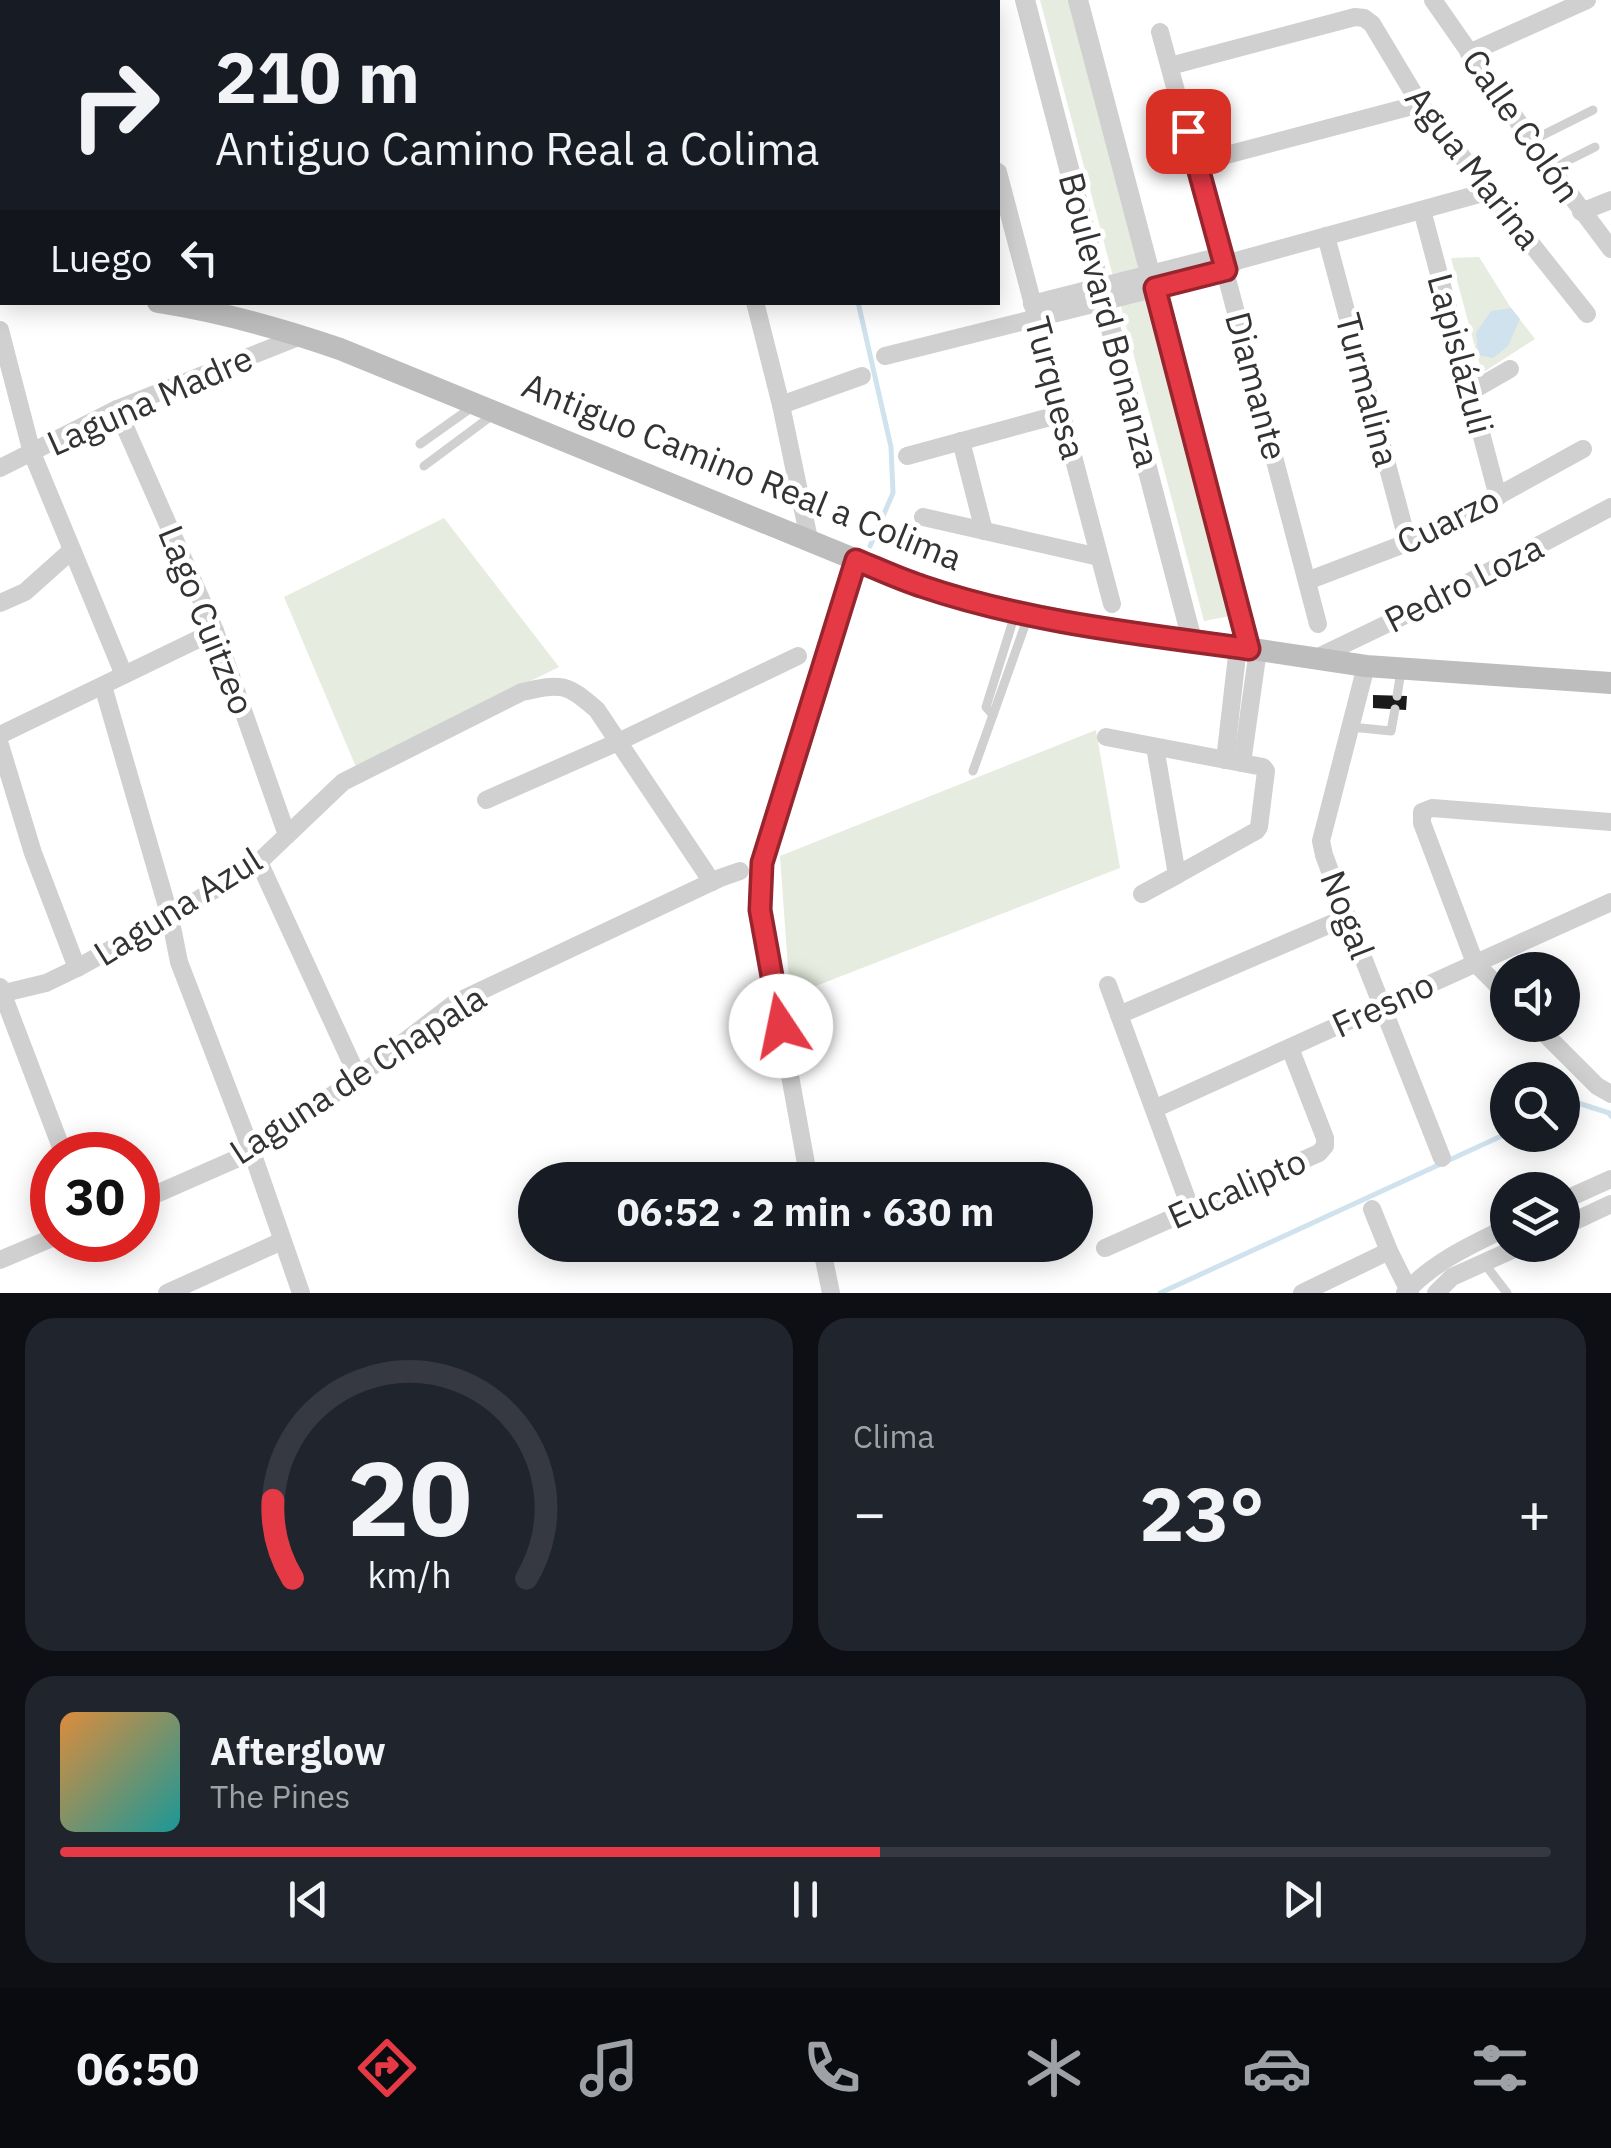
<!DOCTYPE html>
<html lang="es">
<meta charset="utf-8">
<style>
body{margin:0;font-family:"IBM Plex Sans",sans-serif;background:#20242c;color:#f1f3f6;height:100vh;display:flex;flex-direction:column;font-size:38px;white-space:nowrap}
*{box-sizing:border-box;margin:0}
p{font-size:32px;color:#9ea1a6}
.icon{flex:none;width:55px;height:55px;fill:none;stroke:currentColor;stroke-width:2;stroke-linecap:round;stroke-linejoin:round}
.map{position:relative;height:1293px;overflow:hidden}
.details{display:flex;flex-direction:column;gap:25px;padding:25px;background:#0d0f14;flex:1}
.details>*{flex:none}
.top-card{position:absolute;left:0px;top:0px;width:1000px;height:305px;box-shadow:0 5px 25px #0003;background:#171b24;color:#f1f3f6;overflow:hidden}
.fabs{position:absolute;left:1490px;top:952px;display:grid;gap:20px}
.fabs a{display:grid;place-items:center;width:90px;height:90px;border-radius:50%;background:#171b24;box-shadow:0 5px 25px #0003;font-size:50px}
.speed{position:absolute;left:30px;top:1132px;display:flex;gap:20px;font-size:50px;font-weight:700;text-align:center}
.speed>*{display:grid;place-content:center;width:130px;height:130px;border-radius:50%;background:#171b24;box-shadow:0 5px 25px #0003;line-height:1}
.speed .limit{border:15px solid #d22;background:#fff;color:#111}
.pin{position:absolute;display:grid;place-items:center;width:85px;height:85px;color:#fff;margin:-42px;border-radius:20px;box-shadow:0 5px 15px #0006}
.me{position:absolute;width:110px;margin:-55px;rotate:349deg;stroke-linejoin:round;filter:drop-shadow(0 0 8px #0008)}
.turn{display:flex;align-items:center;gap:35px;height:210px;padding:0 50px;font-size:45px}
.turn .icon{width:130px;height:130px;stroke-width:2.5}
.turn b{display:block;font-size:70px;line-height:85px}
.then{display:flex;align-items:center;height:95px;padding:0 50px;background:#0003;gap:20px;font-size:38px}
.big{font-size:75px;font-weight:800;line-height:1.1}
.details .card{flex:1;display:flex;flex-direction:column;justify-content:center;gap:15px;min-width:0;padding:0 35px;border-radius:30px;background:#20242c}
.details .dial{align-items:center;gap:0}
.dial svg{height:260px;overflow:visible;fill:none;stroke:#363941;stroke-width:7;stroke-linecap:round;text-anchor:middle}
.dial text{fill:#f1f3f6;stroke:none}
.song{display:flex;align-items:center;gap:30px}
.cover{width:120px;height:120px;border-radius:15px;background:linear-gradient(135deg,hsl(30 70% 55%),hsl(180 70% 35%))}
.played{height:10px;border-radius:5px;background:linear-gradient(90deg,#e63946 55%,#363941 55%)}
.keys{display:flex;justify-content:space-around;direction:ltr}
.heat{display:flex;justify-content:space-between;align-items:center;font-size:55px;direction:ltr}
.details .tiles{flex:1;display:grid;gap:25px;grid-template-columns:1fr 1fr}
.card:last-child{grid-column:span 2}
.trip{position:absolute;left:518px;top:1162px;width:575px;height:100px;border-radius:50px;background:#171b24;box-shadow:0 5px 25px #0003;font-weight:800;line-height:100px;text-align:center}
.dock{display:flex;height:160px;justify-content:space-around;align-items:center;background:#090b0e;color:#9ea1a6}
.dock .icon{width:70px;height:70px}
.dock .current{color:#e63946}
.dock b{font-size:45px;color:#f1f3f6}
.map>svg:first-child{display:block}
</style>
<div class="map">
<svg width="1611" height="1293" viewBox="0 0 1611 1293">
<rect width="100%" height="100%" fill="#fff"/>
<g fill="#e6ecdf">
<path d="M1040,0H1074L1235,615L1204,621Z"/>
<path d="M1479,257L1511,308L1535,339L1482,373L1451,258Z"/>
<path d="M444,518L559,667L356,767L284,597Z"/>
<path d="M1096,730L1120,868L790,996L780,856Z"/>
</g>
<path fill="#cfe2ee" d="M1511,308L1520,319L1508,346L1493,358L1478,355L1476,333L1491,311Z"/>
<g fill="none" stroke-linecap="round" stroke-linejoin="round">
<g stroke="#cfe2ee" stroke-width="5">
<path d="M790,0L791,2"/>
<path d="M858,302L891,447L893,493L870,546"/>
<path d="M1562,1108L1575,1102L1609,1113L1611,1116"/>
<path d="M1160,1293L1508,1133"/>
</g>
</g>
<path fill="#1a1a1a" d="M1373,695L1407,696L1406,710L1373,708Z"/>
<g fill="none" stroke-linecap="round" stroke-linejoin="round">
<g stroke="#d0d0d0" stroke-width="9">
<path d="M1531,141L1593,110"/>
<path d="M1551,169L1595,147"/>
<path d="M420,444L475,405"/>
<path d="M424,466L494,414"/>
<path d="M1397,696L1401,671"/>
<path d="M993,715L986,707L1016,611"/>
<path d="M1351,727L1391,731L1395,709"/>
<path d="M973,771L1029,614"/>
<path d="M1484,1263L1507,1293"/>
</g>
<g stroke="#d0d0d0" stroke-width="18">
<path d="M640,0L641,2"/>
<path d="M952,0V2"/>
<path d="M1433,0L1551,169L1611,249"/>
<path d="M655,2L663,0"/>
<path d="M1160,32L1225,271L1318,624"/>
<path d="M1469,53L1587,0"/>
<path d="M1170,66L1355,17L1364,18L1372,24L1420,104L1587,314"/>
<path d="M1196,163L1420,104"/>
<path d="M998,172L1112,604"/>
<path d="M1422,210L1498,497"/>
<path d="M1581,212L1611,200"/>
<path d="M1326,236L1408,543"/>
<path d="M755,302L781,405L809,539"/>
<path d="M1032,304L1221,256L1230,260"/>
<path d="M0,330L32,453L124,675"/>
<path d="M885,356L1225,271L1236,261L1490,191"/>
<path d="M1470,392L1510,369"/>
<path d="M781,405L862,376"/>
<path d="M117,409L215,631L287,835"/>
<path d="M961,441L984,531"/>
<path d="M907,456L1061,414"/>
<path d="M0,468L117,409L301,336"/>
<path d="M923,517L1099,557"/>
<path d="M1307,581L1425,536L1583,449"/>
<path d="M0,603L25,592L72,550"/>
<path d="M1316,658L1420,608L1611,507"/>
<path d="M1366,666L1321,841L1324,855L1347,917L1442,1158"/>
<path d="M103,686L170,917L179,962L252,1152L301,1293"/>
<path d="M0,735L215,631"/>
<path d="M1106,737L1263,767L1266,771L1259,827L1256,831L1177,875"/>
<path d="M0,745L33,853L77,968"/>
<path d="M1225,760L1238,647"/>
<path d="M1242,763L1258,650"/>
<path d="M486,800L618,742L798,656"/>
<path d="M259,862L358,1077"/>
<path d="M1142,894L1177,875L1155,747"/>
<path d="M1108,985L1191,1210"/>
<path d="M0,987L64,1155"/>
<path d="M0,994L46,983L77,968L170,917L259,862L343,782L522,692C562,683 566,683 597,710L712,882"/>
<path d="M1508,996L1475,963L1422,823V812L1432,808L1611,822"/>
<path d="M1119,1015L1347,917"/>
<path d="M1536,1025L1597,1086L1611,1094"/>
<path d="M1154,1109L1611,902"/>
<path d="M809,1180L760,911L761,863L856,560"/>
<path d="M1562,1201L1611,1179"/>
<path d="M138,1202L252,1152L358,1077L455,1003L720,878L740,871"/>
<path d="M1372,1209L1389,1251L1410,1293"/>
<path d="M1562,1227L1611,1204"/>
<path d="M821,1245L831,1293"/>
<path d="M1105,1248L1319,1153L1325,1146V1138L1290,1048"/>
<path d="M0,1260L52,1238"/>
<path d="M167,1293L282,1241"/>
<path d="M1302,1293L1389,1251"/>
<path d="M1405,1293C1433,1262 1471,1245 1508,1227"/>
<path d="M1436,1293L1452,1277L1523,1245"/>
</g>
<g stroke="#d0d0d0" stroke-width="20">
<path d="M1025,0L1192,640"/>
<path d="M1078,0L1249,649"/>
</g>
<g stroke="#bdbdbd" stroke-width="22">
<path d="M0,293H2"/>
<path d="M158,302C222,312 279,328 340,349L920,586L985,604L1118,632L1192,640L1366,666L1611,683"/>
</g>
</g>
<g fill="none" stroke-linecap="round" stroke-linejoin="round">
<defs>
<path id="route" d="M781,1026L760,910L762,863L856,560C878,569 899,579 921,586C1026,622 1140,634 1249,649L1155,288L1226,270L1188,131"/>
</defs>
<use href="#route" stroke="#96252e" stroke-width="25"/>
<use href="#route" stroke="#e63946" stroke-width="18"/>
</g>
<g text-anchor="middle" stroke-width="10" stroke-linejoin="round" paint-order="stroke">
<g font-size="35" fill="#333" stroke="#fff">
<text transform="translate(1521 126) rotate(55)" y="12">Calle Colón</text>
<text transform="translate(1473 168) rotate(52)" y="12">Agua Marina</text>
<text transform="translate(1109 320) rotate(75)" y="12">Boulevard Bonanza</text>
<text transform="translate(1460 354) rotate(75)" y="12">Lapislázuli</text>
<text transform="translate(1256 386) rotate(75)" y="12">Diamante</text>
<text transform="translate(1055 388) rotate(75)" y="12">Turquesa</text>
<text transform="translate(1367 390) rotate(75)" y="12">Turmalina</text>
<text transform="translate(150 401) rotate(-24)" y="12">Laguna Madre</text>
<text transform="translate(742 472) rotate(22)" y="12">Antiguo Camino Real a Colima</text>
<text transform="translate(1448 521) rotate(-26)" y="12">Cuarzo</text>
<text transform="translate(1464 584) rotate(-27)" y="12">Pedro Loza</text>
<text transform="translate(206 620) rotate(68)" y="12">Lago Cuitzeo</text>
<text transform="translate(178 907) rotate(-32)" y="12">Laguna Azul</text>
<text transform="translate(1347 915) rotate(69)" y="12">Nogal</text>
<text transform="translate(1383 1005) rotate(-25)" y="12">Fresno</text>
<text transform="translate(358 1075) rotate(-33)" y="12">Laguna de Chapala</text>
<text transform="translate(1237 1189) rotate(-24)" y="12">Eucalipto</text>
</g>
</g>
</svg>
<div class="fabs">
<a><svg class="icon" aria-label="sound" viewBox="0 0 24 24"><path d="M4 9h4l5-4v14l-5-4H4zM17 9q2 3 0 6"/></svg></a>
<a><svg class="icon" aria-label="search" viewBox="0 0 24 24"><circle cx="10" cy="10" r="6"/><path d="M15 15l6 6"/></svg></a>
<a><svg class="icon" aria-label="layers" viewBox="0 0 24 24"><path d="M12 4l9 5-9 5-9-5zM3 14l9 5 9-5"/></svg></a>
</div>
<div class="speed"><div class="limit">30</div></div>
<div class="pin" style="left:1188px;top:131px;background:#d93025"><svg class="icon" aria-label="arrive" viewBox="0 0 24 24"><path d="M6 21V4h12l-3 4 3 4H6"/></svg></div>
<svg class="me" style="left:781px;top:1026px" viewBox="-20 -20 40 40"><circle r="19" fill="#fff"/><path d="M0-13L10 11 0 6-10 11z" fill="#e63946"/></svg>
<div class="trip">06:52 · 2 min · 630 m</div>
<div class="top-card">
<div class="turn"><svg class="icon" aria-label="right" viewBox="0 0 24 24"><path d="M7 20v-9h11M14 6l5 5-5 5"/></svg><div><b>210 m</b>Antiguo Camino Real a Colima</div></div>
<div class="then">Luego<svg class="icon" aria-label="left" viewBox="0 0 24 24"><path d="M17 20v-9H6M10 6l-5 5 5 5"/></svg></div>
</div>
</div>
<section class="details">
<div class="tiles">
<div class="card dial"><svg viewBox="0 0 100 80">
<path d="M14 69A42 42 0 1 1 86 69"/>
<path d="M14 69A42 42 0 0 1 8 45" stroke="#e63946"/>
<text x="50" y="56" font-size="32" font-weight="700">20</text>
<text x="50" y="72" font-size="11">km/h</text>
</svg></div>
<div class="card"><p>Clima</p>
<div class="heat"><a>−</a><b class="big">23°</b><a>+</a></div>
</div>
<div class="card">
<div class="song"><i class="cover"></i><div><b>Afterglow</b><p>The Pines</p></div></div>
<div class="played"></div>
<div class="keys"><svg class="icon" aria-label="previous" viewBox="0 0 24 24"><path d="M18 5L8 12l10 7zM5 5v14"/></svg><svg class="icon" aria-label="pause" viewBox="0 0 24 24"><path d="M8 5v14M16 5v14"/></svg><svg class="icon" aria-label="next" viewBox="0 0 24 24"><path d="M6 5l10 7-10 7zM19 5v14"/></svg></div>
</div>
</div>
</section>
<nav class="dock">
<b>06:50</b>
<svg class="icon current" aria-label="directions" viewBox="0 0 24 24"><path d="M12 3l9 9-9 9-9-9zM9 14v-3h6M13 9l2 2-2 2"/></svg>
<svg class="icon" aria-label="music" viewBox="0 0 24 24"><path d="M9 18V5l10-2v13"/><circle cx="6" cy="18" r="3"/><circle cx="16" cy="16" r="3"/></svg>
<svg class="icon" aria-label="phone" viewBox="0 0 24 24"><path d="M5 4h4l2 5-3 2q2 4 5 5l2-3 5 2v4C11 20 4 13 5 4z"/></svg>
<svg class="icon" aria-label="climate" viewBox="0 0 24 24"><path d="M12 3v18M4 7l16 10M4 17L20 7"/></svg>
<svg class="icon" aria-label="car" viewBox="0 0 24 24"><path d="M5 17H2v-5l4-1 3-4h7l3 4 3 1v5h-3M9 17h6M6 11h13"/><circle cx="7" cy="17" r="2"/><circle cx="17" cy="17" r="2"/></svg>
<svg class="icon" aria-label="filters" viewBox="0 0 24 24"><path d="M4 7h16M4 17h16"/><circle cx="9" cy="7" r="2"/><circle cx="15" cy="17" r="2"/></svg>
</nav>
